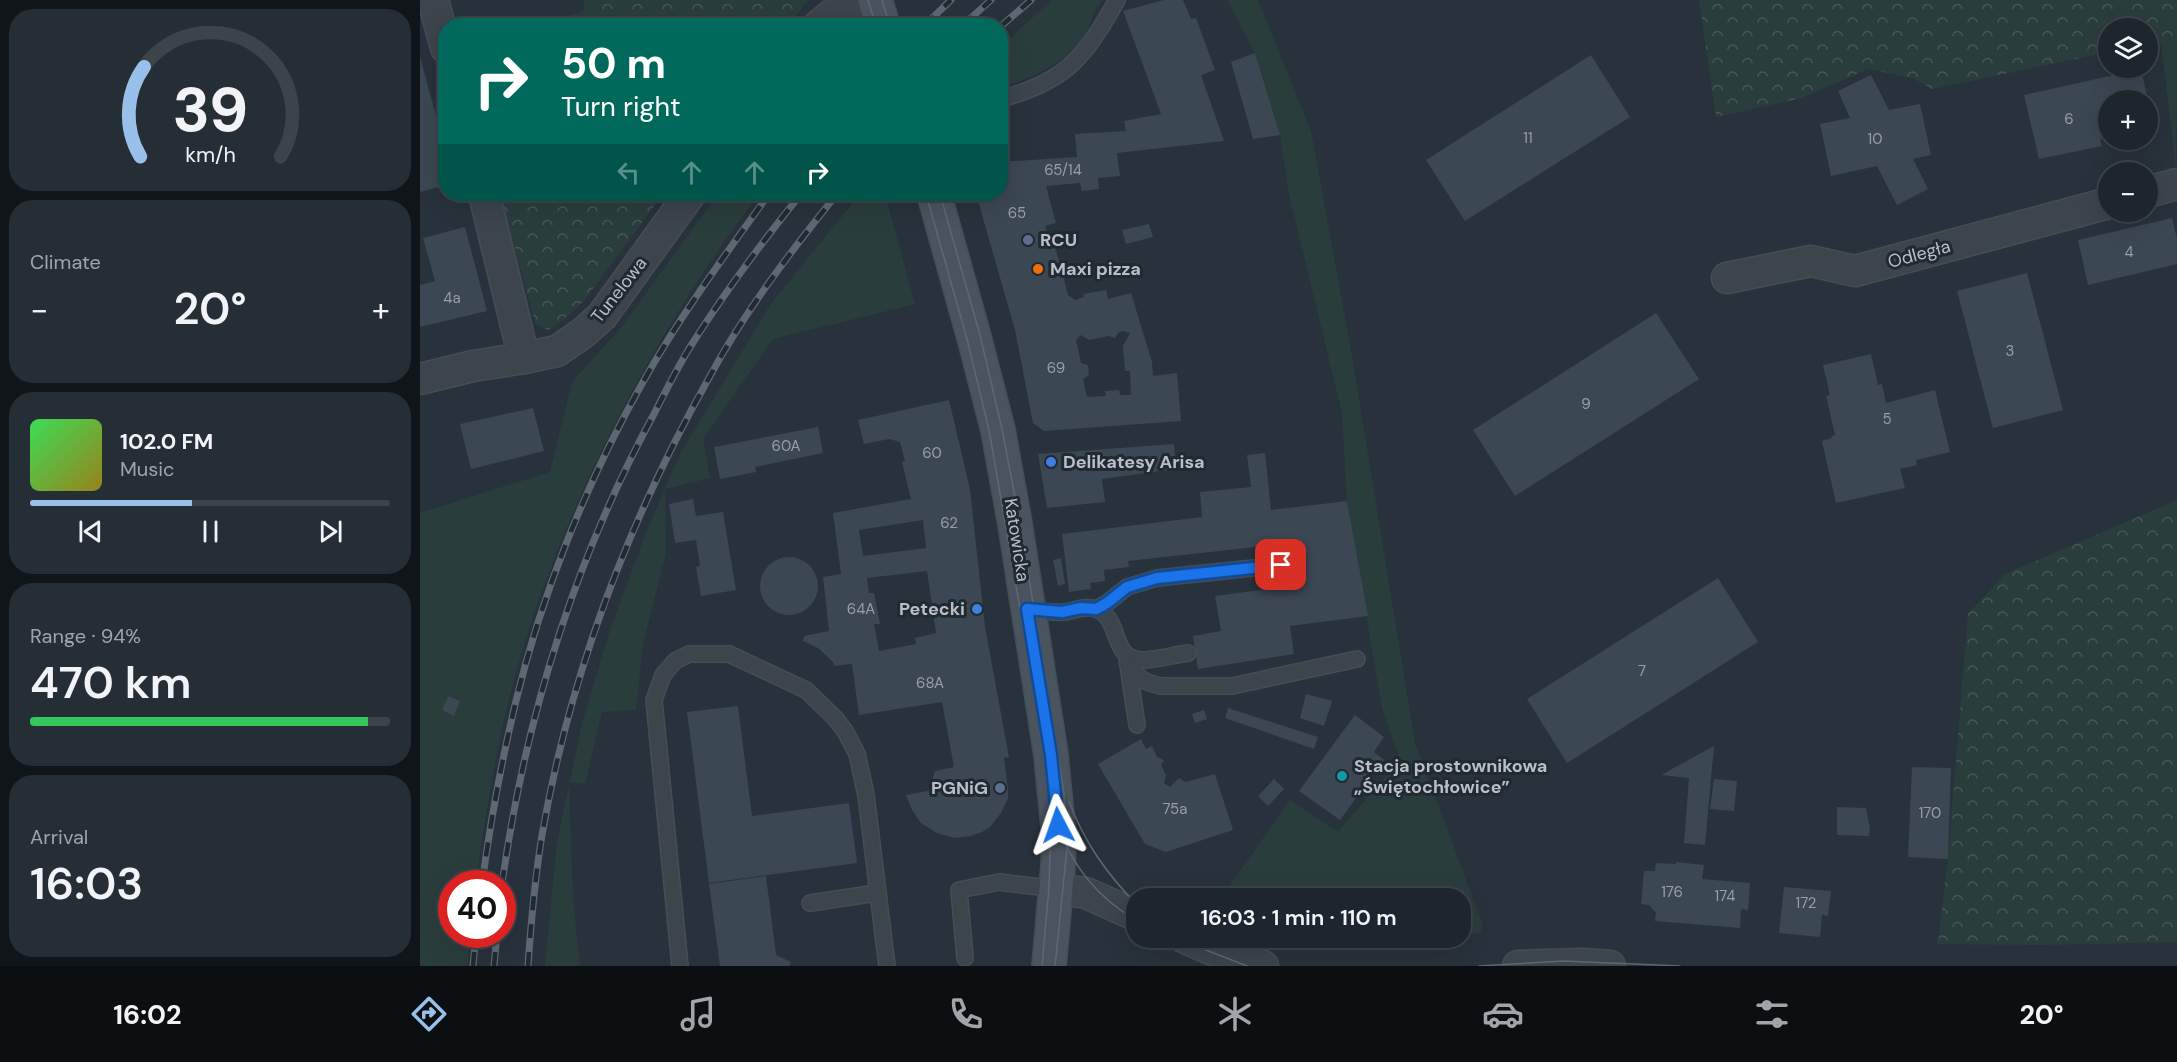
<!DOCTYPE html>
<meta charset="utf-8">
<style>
body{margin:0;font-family:"DM Sans",sans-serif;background:#262e35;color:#f1f3f6;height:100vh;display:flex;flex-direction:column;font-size:22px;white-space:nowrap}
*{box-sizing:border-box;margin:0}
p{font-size:20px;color:#a1a5aa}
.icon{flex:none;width:33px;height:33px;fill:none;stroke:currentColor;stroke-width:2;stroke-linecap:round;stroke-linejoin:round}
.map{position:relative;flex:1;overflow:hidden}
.sheet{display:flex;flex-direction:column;gap:9px;padding:9px;background:#101519;width:420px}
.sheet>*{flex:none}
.top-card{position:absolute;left:18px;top:18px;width:570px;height:183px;border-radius:24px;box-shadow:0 6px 24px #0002,0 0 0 2px #3c4349;background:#00695c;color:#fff;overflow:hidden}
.buttons{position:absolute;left:1678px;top:18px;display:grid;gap:12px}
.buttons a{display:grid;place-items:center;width:60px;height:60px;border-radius:50%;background:#1e262d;box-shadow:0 6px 24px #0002,0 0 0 2px #3c4349;font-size:30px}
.speed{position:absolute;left:18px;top:870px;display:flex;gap:12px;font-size:30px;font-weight:700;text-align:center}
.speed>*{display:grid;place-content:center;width:78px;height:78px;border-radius:50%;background:#1e262d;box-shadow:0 6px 24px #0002,0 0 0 2px #3c4349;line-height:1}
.speed .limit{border:9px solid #d22;background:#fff;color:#111}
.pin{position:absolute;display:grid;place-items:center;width:51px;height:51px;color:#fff;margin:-26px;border-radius:12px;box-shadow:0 3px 9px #0006}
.me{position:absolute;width:66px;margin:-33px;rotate:356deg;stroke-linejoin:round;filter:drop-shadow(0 0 4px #0008)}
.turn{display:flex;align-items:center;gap:21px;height:126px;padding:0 24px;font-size:27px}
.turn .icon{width:78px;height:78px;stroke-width:2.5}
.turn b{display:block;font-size:42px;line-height:51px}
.lanes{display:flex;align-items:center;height:57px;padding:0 24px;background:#0003;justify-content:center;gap:30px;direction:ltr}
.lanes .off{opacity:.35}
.big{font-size:45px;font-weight:600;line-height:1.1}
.sheet .tile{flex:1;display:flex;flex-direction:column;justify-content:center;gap:9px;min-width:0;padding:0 21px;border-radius:24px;background:#262e35}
.sheet .dial{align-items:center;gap:0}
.dial svg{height:156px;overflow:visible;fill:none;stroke:#3c4349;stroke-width:7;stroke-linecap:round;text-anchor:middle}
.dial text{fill:#f1f3f6;stroke:none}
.song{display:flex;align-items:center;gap:18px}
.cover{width:72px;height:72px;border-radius:9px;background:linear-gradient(135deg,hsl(130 70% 55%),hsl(50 70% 35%))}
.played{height:6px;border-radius:3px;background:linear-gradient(90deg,#99c0eb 45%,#3c4349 45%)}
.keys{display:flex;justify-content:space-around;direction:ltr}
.heat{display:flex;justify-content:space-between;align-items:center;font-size:33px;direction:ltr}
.charge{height:9px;border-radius:4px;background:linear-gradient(90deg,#34c759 94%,#3c4349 0)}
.trip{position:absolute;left:706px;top:888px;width:345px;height:60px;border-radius:24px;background:#1e262d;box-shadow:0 6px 24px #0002,0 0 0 2px #3c4349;font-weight:600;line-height:60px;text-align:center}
.tabs{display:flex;height:96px;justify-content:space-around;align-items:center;background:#0c0f12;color:#a1a5aa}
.tabs .icon{width:42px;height:42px}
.tabs .current{color:#99c0eb}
.tabs b{font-size:27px;color:#f1f3f6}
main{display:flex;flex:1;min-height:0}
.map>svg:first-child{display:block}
</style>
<main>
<section class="sheet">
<div class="tile dial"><svg viewBox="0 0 100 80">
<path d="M14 69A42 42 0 1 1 86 69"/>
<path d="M14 69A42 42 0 0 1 16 23" stroke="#99c0eb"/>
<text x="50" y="56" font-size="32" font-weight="700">39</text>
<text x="50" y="72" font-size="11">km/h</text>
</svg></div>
<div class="tile"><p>Climate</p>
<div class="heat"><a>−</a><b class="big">20°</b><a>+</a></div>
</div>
<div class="tile">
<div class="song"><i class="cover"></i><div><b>102.0 FM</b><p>Music</p></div></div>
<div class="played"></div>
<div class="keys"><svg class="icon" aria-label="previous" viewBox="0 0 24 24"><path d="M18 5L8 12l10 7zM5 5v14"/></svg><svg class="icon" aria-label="pause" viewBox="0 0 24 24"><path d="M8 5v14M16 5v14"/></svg><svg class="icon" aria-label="next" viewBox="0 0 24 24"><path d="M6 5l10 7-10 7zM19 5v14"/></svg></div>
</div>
<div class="tile"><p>Range · 94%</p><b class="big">470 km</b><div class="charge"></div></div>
<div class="tile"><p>Arrival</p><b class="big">16:03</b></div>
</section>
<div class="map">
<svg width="1757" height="966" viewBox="0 0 1757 966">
<defs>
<pattern id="forest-crowns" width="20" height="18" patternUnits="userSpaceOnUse" patternTransform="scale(1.5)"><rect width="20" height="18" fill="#2a3d3d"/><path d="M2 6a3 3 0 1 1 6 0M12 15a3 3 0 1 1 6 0" fill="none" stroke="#475758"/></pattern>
</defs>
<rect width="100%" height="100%" fill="#28323c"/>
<g fill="#2a3d3d">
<path d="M632,0H683C672,11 671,24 664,37C649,62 607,80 581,87V46Z"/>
<path d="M807,0H838L891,131L931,350L995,743L1063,925L1060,933L1041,935V898H801L870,800L918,832L980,760L962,708L927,501L922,413L869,194L860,135L835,53Z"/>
<path d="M1741,43L1757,45L1756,169Z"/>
<path d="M298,194H339C234,333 145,501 97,669C77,740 66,811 56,883L32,884V934L50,935L48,966H0V513L130,472L152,382L200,329Z"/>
<path d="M440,194H465L495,304L353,339L283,439L290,478L245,489L246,553L223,644L216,710L182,712L165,784L149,782L153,899L160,966H125L137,843L162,723L191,627L227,530L260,454L350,305Z"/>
<path d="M889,938H1024L955,946Z"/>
</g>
<g fill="url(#forest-crowns)">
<path d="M165,0H388L369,25H111L163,12Z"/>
<path d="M1279,0H1757V45L1741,43L1728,45V28H1689V52L1512,89L1493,78L1448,69L1382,98L1296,117Z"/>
<path d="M80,194H243L164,301L143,320L128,330L115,323Z"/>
<path d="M1757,500V942L1625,945L1518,944L1528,858L1548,614L1585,574Z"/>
</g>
<g fill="#3b4752" fill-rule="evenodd">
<path d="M744,0H763L771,19L776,18L795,70L781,75L804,141L697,153L700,176L678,178L679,189L662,191L660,183L626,186L636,223L625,226L632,248L635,246L648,295L655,300L664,297L663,294L686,290L688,299L711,293L732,362L733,376L757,373L761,421L624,431L613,423L595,330L556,194H580V162L657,157L655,134L706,131L704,121L741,114L703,11ZM703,331L710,333L703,346L705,371H710L711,395H700L699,390L685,391L686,396L667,397L663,379L669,375L668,365L661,363L656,340L661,335L669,340L689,336L695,338L699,332Z"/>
<path d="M835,53L860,135L833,139L811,62Z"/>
<path d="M1171,55L1210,117L1045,221L1006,160Z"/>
<path d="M0,57L26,152V185L0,192Z"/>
<path d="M1721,69L1728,100H1689V137L1680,139L1682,146L1619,159L1604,95Z"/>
<path d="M1451,75L1469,110L1500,104L1511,155L1493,159L1508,189L1477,205L1457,166L1411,176L1400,124L1430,118L1418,91Z"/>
<path d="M1752,218L1757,239V264L1668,285L1658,240Z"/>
<path d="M729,224L733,237L706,244L702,230Z"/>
<path d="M45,227L67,311L0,327V285L15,281L3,238Z"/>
<path d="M1607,273L1643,410L1573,428L1537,291Z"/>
<path d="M1236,313L1279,379L1095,496L1053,430Z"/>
<path d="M1451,354L1458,385L1462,384L1466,403L1515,390L1530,452L1496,460L1497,465L1480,469L1485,488L1416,503L1402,441L1412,438L1411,436L1415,435L1406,396L1410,395L1403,365Z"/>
<path d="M529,400L550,489L565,627L589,757L584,758L588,790V798L581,813L570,827L562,832L551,836L534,838L517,833L501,823L492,810L486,795L513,790L512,782L515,771L534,767L522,702L439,715L432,664L414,666L413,662L398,648L383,641L384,636L409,631L403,577L421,574L413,513L491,499L482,462L485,461L480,442L469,439L444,444L438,420ZM503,520L506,548L443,556L439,530ZM507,571L516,633L495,638L496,644L459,651L454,624H460L454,593H449L447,578Z"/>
<path d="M113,408L124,451L51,469L40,424Z"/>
<path d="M398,427L403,453L335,467L336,472L300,479L294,447Z"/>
<path d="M754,444L756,469L682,479L685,502L627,508L618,454Z"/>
<path d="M845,453L851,510L927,501L948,616L870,626L874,654L778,669L773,636L801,631L795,596L871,586L864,544L708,561L709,567L684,570L685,581L670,583L671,589L649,592L642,534L782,517L780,492L831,487L827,455Z"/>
<path d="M273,499L276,516L303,512L316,590L281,596L276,567L280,566L276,540L255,543L249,504Z"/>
<circle cx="369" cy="586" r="29"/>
<path d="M641,558L645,584L638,586L633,560Z"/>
<path d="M1298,578L1338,642L1147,763L1107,699Z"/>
<path d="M886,694L912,701L904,726L880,718Z"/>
<path d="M28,696L40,701L34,716L22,710Z"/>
<path d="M318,706L332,816L429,803L437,863L289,883L267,712Z"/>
<path d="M808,708L898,737L894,749L805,718Z"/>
<path d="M784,710L787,719L775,723L772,714Z"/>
<path d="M935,715L964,737L954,752L964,760L920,820L879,791Z"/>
<path d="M721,739L726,749L732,746L737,757L744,760L741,765L746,775L744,783L750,787L759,778L766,782L795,774L813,830L746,852L725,844L678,764Z"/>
<path d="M1294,746L1285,845L1264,843L1269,778L1241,775Z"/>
<path d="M1492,767L1531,768L1528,859L1488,857Z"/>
<path d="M854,779L864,789L848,806L838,796Z"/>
<path d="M1294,779L1317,781L1314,811L1290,809Z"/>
<path d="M1417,807L1446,808L1450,829L1449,836L1417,835Z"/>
<path d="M1256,862L1284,865L1282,879L1330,883L1328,910L1321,909L1320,928L1235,921L1236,913L1229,905L1221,904L1224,871H1235L1236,863L1256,864Z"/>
<path d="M346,876L356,955L371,962L369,966H300L289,884Z"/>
<path d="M1364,887L1411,891L1408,916L1402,915L1400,937L1359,933Z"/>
</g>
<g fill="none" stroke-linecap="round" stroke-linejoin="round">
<defs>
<g id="lane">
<path d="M580,99C646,82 665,57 697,0"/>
<path d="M676,609L687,603L707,587L737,578L861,565"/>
<path d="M607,610C619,611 633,613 644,612C654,611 666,605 676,609C702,618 690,660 722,660C737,660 753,655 768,653"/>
<path d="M707,662L715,673L724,681L740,686H812L937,659"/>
<path d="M708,665L717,725"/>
<path d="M390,903L457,893"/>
<path d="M545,958L539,890L579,882L636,889"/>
<path d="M260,966L234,700L243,675L255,661L269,654H309L386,690L415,718L425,731L437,754L446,795L467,966"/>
</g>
<g id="street">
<path d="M13,0L26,48"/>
<path d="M398,26L414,13L443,0"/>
<path d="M1728,192L1757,184"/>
<path d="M64,194L104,358"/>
<path d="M1307,278L1391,261L1435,271L1689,203"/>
<path d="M0,379L53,366L104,358L137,351L163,333L182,316L270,194"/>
<path d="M636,889L666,893L717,916"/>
<path d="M765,938L790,949L843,966"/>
<path d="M1098,966L1162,964L1190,966"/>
</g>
<g id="secondary">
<path d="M455,0L463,26"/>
<path d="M514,194L554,337L578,430L595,524L631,755L639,837L638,866L629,966"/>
</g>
</defs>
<use href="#lane" stroke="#454d56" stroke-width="18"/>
<use href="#street" stroke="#454d56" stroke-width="33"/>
<use href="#secondary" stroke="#454d56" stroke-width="36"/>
<use href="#lane" stroke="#3c444c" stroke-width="15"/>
<use href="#street" stroke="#3c444c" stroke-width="30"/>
<use href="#secondary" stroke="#4a545f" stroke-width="33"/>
<g stroke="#5e6873" stroke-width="1.5">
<path d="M448,0L456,26"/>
<path d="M462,0L470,26"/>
<path d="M506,194L547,339L569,430L637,821C651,866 677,897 717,921"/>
<path d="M520,194L560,335L582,429L600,523L644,794L647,848L635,966"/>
<path d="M649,801C664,842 687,874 717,905"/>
<path d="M755,938L827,966"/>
<path d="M622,966L629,888L631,818"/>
<path d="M1059,966L1143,961L1260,966"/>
</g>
<defs>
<g id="rail">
<path d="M504,26L531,0"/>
<path d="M542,26L571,0"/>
<path d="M580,27L611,0"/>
<path d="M62,884C70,824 81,764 95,705C121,595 167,481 223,382C260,316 305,255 349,194"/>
<path d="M82,884C105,718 155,559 235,412C247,389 258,366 272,344C305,292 342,242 381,194"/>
<path d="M53,966L56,934"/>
<path d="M74,966L77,934"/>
<path d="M108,966C111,922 115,878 122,835C150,674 210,518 290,376C325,311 371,251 417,194"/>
</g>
</defs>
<use href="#rail" stroke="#5e6873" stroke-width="7"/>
<use href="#rail" stroke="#212932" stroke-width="4.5" stroke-dasharray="14" stroke-linecap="butt"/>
</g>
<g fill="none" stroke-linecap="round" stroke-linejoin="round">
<defs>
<path id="route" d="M638,825L631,755L607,609L642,612L661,608L676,609L687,603L707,587L737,578L861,565"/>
</defs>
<use href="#route" stroke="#114b97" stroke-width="15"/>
<use href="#route" stroke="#1a73e8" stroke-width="10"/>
</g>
<g fill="#5c6f8a" stroke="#212932" stroke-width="2">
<circle cx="608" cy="240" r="6"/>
<circle cx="580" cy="788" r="6"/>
</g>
<circle fill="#e8710a" stroke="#212932" stroke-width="2" cx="618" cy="269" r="6"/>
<g fill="#3f7fe0" stroke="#212932" stroke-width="2">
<circle cx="631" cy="462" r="6"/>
<circle cx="557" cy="609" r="6"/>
</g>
<circle fill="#0f9aa8" stroke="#212932" stroke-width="2" cx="922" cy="776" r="6"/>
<g text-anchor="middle" stroke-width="6" stroke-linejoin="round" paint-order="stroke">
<g font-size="15" fill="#979fa8">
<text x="1649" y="124">6</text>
<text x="1108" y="143">11</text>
<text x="1455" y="144">10</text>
<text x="643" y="175">65/14</text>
<text x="597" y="218">65</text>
<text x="1709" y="257">4</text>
<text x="32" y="303">4a</text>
<text x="1590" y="356">3</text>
<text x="636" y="373">69</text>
<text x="1166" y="409">9</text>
<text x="1467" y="424">5</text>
<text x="366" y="451">60A</text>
<text x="512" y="458">60</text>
<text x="529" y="528">62</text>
<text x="441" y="614">64A</text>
<text x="1222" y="676">7</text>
<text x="510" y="688">68A</text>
<text x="755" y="814">75a</text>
<text x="1510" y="818">170</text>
<text x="1252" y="897">176</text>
<text x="1305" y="901">174</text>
<text x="1386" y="908">172</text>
</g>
<g font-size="18" font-weight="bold" fill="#b8bfc7" stroke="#212932" text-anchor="start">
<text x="620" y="246">RCU</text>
<text x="630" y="275">Maxi pizza</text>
<text x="643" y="468">Delikatesy Arisa</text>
<text x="545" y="615" text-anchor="end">Petecki</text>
<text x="934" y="772">Stacja prostownikowa<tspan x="934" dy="21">„Świętochłowice”</tspan></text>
<text x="568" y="794" text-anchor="end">PGNiG</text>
</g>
<g font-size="18" fill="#b8bfc7" stroke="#212932">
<text transform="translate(1499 254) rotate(-15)" y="6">Odległa</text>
<text transform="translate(199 290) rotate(-52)" y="6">Tunelowa</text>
<text transform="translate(597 540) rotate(81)" y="6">Katowicka</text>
</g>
</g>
</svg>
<div class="buttons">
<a><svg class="icon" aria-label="layers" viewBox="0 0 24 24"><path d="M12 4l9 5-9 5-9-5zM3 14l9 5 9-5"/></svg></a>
<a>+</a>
<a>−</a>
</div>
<div class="speed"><div class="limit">40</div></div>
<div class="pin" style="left:861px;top:565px;background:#d93025"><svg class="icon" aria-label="arrive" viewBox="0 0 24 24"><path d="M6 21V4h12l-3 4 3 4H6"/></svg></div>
<svg class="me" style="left:638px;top:825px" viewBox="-20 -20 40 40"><path d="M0-17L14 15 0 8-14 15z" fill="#1a73e8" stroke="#fff" stroke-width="4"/></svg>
<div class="trip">16:03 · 1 min · 110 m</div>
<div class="top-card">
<div class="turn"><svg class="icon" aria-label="right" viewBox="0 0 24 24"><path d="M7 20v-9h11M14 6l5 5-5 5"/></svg><div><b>50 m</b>Turn right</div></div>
<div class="lanes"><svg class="icon off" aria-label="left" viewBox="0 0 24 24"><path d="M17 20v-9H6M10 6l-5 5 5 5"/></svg><svg class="icon off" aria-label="ahead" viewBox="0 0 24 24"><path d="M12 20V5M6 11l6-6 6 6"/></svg><svg class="icon off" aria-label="ahead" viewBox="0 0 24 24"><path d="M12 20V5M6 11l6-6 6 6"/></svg><svg class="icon" aria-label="right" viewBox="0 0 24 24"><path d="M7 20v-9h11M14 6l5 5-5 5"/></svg></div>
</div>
</div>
</main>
<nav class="tabs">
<b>16:02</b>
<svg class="icon current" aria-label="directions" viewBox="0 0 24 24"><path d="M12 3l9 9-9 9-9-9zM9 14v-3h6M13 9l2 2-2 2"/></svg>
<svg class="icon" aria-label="music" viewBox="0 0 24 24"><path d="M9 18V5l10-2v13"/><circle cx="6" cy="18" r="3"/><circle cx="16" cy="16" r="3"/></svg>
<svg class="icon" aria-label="phone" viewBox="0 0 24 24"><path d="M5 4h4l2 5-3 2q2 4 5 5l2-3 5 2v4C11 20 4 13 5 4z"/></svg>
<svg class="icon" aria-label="climate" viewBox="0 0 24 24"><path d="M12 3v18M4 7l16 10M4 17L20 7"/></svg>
<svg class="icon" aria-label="car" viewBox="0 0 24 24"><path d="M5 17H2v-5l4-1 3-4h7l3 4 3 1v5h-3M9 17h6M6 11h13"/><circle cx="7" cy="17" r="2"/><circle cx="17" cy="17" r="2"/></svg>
<svg class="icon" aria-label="filters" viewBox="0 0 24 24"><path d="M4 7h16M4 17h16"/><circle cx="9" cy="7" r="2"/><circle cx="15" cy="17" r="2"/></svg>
<b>20°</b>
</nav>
